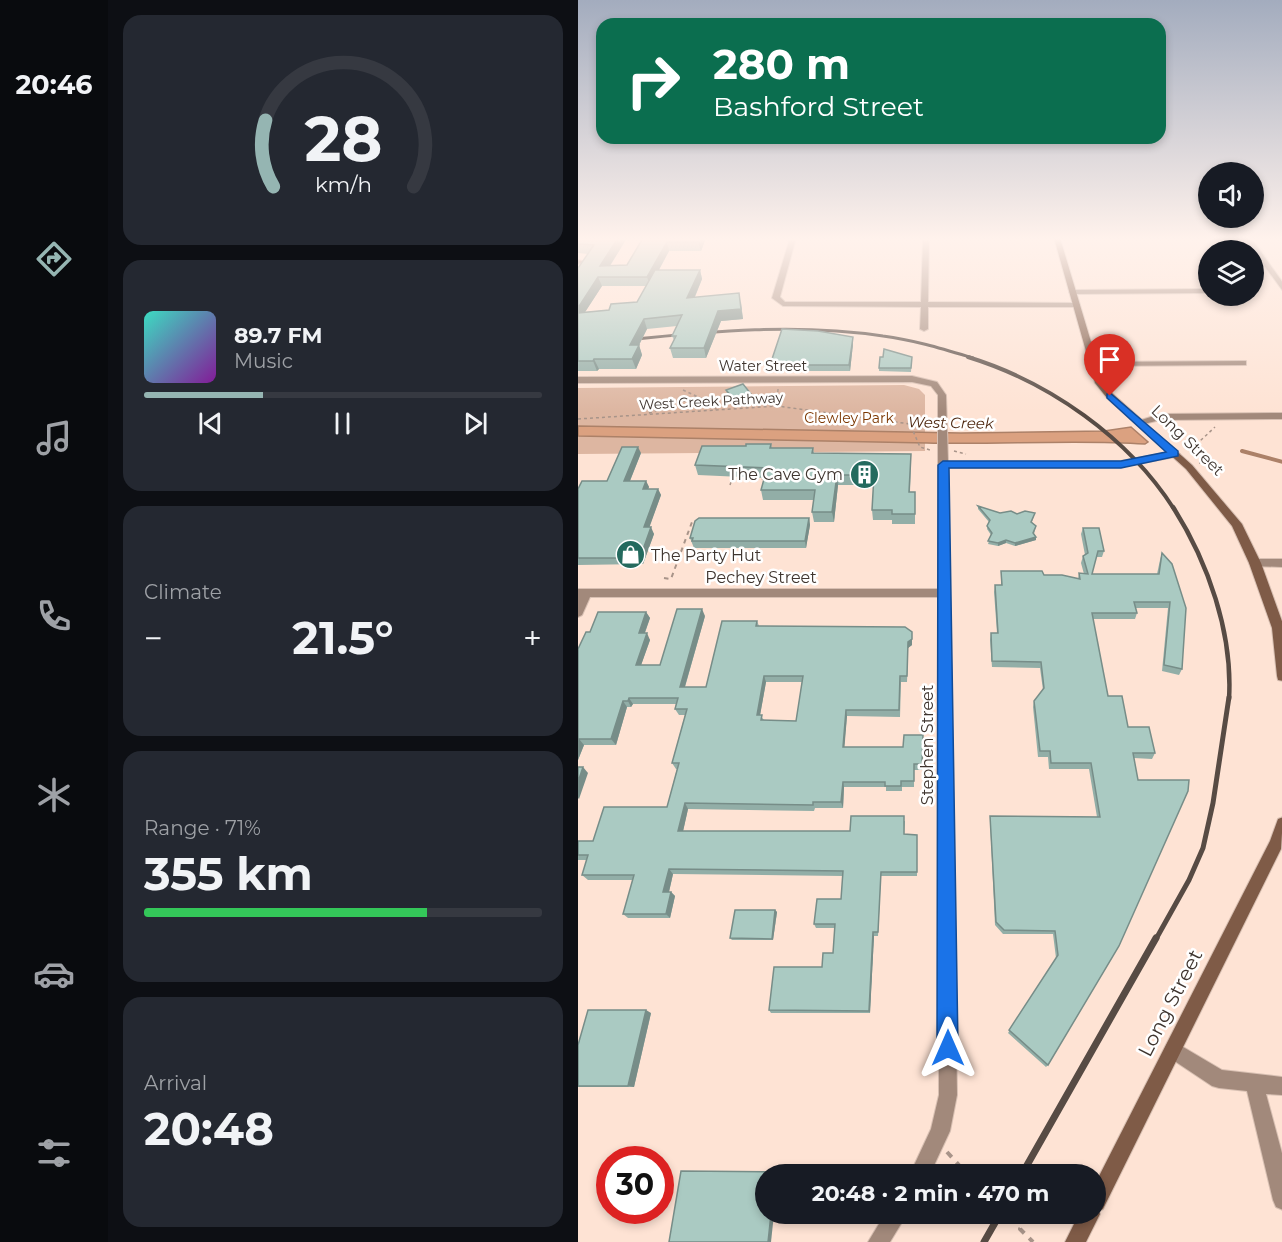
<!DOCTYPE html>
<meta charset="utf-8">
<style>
body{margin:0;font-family:Montserrat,sans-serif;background:#242831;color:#f1f3f6;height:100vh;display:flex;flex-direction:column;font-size:22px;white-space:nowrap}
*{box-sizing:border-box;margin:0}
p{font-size:20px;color:#9ea1a6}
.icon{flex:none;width:33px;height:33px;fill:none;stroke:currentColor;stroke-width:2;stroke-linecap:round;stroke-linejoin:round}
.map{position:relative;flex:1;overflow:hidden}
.side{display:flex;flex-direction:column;gap:15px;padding:15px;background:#0d0f14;width:470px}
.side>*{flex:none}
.banner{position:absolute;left:18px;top:18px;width:570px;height:126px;border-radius:18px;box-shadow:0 3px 9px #0003;background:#0b6e4f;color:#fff;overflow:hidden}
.tools{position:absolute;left:620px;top:162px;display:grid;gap:12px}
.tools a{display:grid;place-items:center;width:66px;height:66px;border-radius:50%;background:#171b24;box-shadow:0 3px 9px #0003;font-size:30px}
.speed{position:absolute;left:18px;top:1146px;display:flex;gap:12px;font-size:30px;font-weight:700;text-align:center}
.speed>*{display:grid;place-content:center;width:78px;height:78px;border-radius:50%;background:#171b24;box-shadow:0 3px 9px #0003;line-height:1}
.speed .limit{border:9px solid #d22;background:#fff;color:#111}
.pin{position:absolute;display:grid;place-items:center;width:51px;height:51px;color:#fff;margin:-62px -26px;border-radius:50% 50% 50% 0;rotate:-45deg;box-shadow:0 0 6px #0007}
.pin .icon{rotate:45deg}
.me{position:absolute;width:66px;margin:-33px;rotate:0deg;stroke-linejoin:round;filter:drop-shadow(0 0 4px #0008)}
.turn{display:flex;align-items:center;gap:21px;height:126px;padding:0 18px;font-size:27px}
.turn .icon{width:78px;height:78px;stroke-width:2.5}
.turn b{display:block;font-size:42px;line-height:51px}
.big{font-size:45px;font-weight:700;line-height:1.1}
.side .tile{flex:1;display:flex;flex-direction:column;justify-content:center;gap:9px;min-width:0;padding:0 21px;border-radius:18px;background:#242831}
.side .dial{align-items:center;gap:0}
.dial svg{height:156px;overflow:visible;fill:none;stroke:#363941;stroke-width:7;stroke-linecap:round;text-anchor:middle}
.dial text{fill:#f1f3f6;stroke:none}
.song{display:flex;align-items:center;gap:18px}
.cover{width:72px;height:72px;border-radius:9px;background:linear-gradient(135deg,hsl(170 70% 55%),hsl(290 70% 35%))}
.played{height:6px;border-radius:3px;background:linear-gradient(90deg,#95b5b2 30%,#363941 30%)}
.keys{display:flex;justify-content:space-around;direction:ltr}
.heat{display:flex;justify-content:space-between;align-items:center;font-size:33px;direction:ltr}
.charge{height:9px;border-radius:4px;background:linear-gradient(90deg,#34c759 71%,#363941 0)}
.trip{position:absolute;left:177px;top:1164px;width:351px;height:60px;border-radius:30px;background:#171b24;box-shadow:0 3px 9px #0003;font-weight:700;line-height:60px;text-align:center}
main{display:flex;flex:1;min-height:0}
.menu{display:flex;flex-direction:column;width:108px;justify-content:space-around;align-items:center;background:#090b0e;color:#9ea1a6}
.menu .icon{width:42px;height:42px}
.menu .selected{color:#95b5b2}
.menu b{font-size:27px;color:#f1f3f6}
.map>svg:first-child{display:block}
</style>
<main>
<nav class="menu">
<b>20:46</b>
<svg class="icon selected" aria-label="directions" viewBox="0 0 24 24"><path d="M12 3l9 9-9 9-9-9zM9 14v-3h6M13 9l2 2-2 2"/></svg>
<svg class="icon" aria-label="music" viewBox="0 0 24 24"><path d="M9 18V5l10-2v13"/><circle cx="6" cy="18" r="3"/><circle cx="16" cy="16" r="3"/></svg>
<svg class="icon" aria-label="phone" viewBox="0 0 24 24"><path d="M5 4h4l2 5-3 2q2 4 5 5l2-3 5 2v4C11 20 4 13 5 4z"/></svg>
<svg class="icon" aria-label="climate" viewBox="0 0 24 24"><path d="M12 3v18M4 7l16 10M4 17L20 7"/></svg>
<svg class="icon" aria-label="car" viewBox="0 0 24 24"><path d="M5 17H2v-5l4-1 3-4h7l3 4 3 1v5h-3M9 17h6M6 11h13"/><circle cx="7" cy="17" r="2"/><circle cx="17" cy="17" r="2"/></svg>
<svg class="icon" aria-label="filters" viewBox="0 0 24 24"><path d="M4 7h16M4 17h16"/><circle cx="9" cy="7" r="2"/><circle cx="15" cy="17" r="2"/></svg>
</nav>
<section class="side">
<div class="tile dial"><svg viewBox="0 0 100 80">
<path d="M14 69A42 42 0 1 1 86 69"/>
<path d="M14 69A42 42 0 0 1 10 35" stroke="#95b5b2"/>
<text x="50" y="56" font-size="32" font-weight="700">28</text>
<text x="50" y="72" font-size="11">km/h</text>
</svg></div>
<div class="tile">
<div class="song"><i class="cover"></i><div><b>89.7 FM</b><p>Music</p></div></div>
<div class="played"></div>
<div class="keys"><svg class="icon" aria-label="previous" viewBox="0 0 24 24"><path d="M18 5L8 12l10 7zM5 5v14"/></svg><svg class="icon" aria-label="pause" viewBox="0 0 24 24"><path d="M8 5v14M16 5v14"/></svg><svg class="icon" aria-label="next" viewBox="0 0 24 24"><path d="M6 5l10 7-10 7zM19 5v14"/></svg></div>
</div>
<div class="tile"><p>Climate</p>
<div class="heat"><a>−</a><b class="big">21.5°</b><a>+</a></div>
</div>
<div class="tile"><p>Range · 71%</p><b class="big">355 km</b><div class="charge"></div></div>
<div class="tile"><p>Arrival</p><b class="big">20:48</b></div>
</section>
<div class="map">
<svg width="705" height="1242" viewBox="0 0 705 1242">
<rect width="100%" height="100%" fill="#fee3d4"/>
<path fill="#ddb6a1" d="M326,385L341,389L347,395V451L0,454V388Z"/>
<path fill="#dba180" stroke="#ac8168" stroke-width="1.5" d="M0,426L383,433L526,431L553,427L570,442L567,444C495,439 422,445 349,443C233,441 117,438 0,436Z"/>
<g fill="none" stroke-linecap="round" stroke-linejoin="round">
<path stroke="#ac8168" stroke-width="4" d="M664,451L705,462"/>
<defs>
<g id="street">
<path d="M212,238H218L202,297L207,302H343L345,238H351L350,302L498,303L502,305L498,307H350V329L346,331L342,329L343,307L205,306L194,298Z"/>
<path d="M666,238H673L705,283V291Z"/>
<path d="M0,260L4,261L5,262L0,264Z"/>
<path d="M625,289L629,291L628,293L495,294L491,292L495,290Z"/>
<path d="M665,361H668V365L514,366L510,364L514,362Z"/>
<path d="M334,376L359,382L368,395L370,462L543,461L597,451L602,454L597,457L543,467L370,468L379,1095L372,1131L352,1174H332L353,1129L361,1095L360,597H12L4,615L0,617V589H360V395L353,386L334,382L0,383V377Z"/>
<path d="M705,413V419L582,420L562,425L557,422L582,414Z"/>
<path d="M677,559H705V567L673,566L671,563Z"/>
<path d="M595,1041L644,1070L705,1077V1095L688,1094L705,1157V1210L698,1207L695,1200L669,1091L641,1088L634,1086L589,1056L586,1050L589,1044Z"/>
<path d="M307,1214H329L312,1242H290Z"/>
</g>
<g id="secondary">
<path d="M476,238H482L525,382L535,394L614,465L664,524L683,563L705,624V681L700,680L699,676L694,628L671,563L654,526L608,469L529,398L517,383Z"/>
<path d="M705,817L703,849L525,1209L521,1211L522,1214L508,1242H487L501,1214H518V1182L692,841L700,819Z"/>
</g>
</defs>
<use href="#street" stroke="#d8c0b3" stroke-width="2"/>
<use href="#secondary" stroke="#d8c0b3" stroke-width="2"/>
<g stroke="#a89489" stroke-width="1.5" stroke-dasharray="3 3" stroke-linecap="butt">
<path d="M105,390L131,402L139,410"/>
<path d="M199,404L200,389"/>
<path d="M71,413L118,397"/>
<path d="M0,419L199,406L332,424L342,447L352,450"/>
<path d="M376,451L388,454"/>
<path d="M622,464V441L637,427"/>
<path d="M152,485L154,479H187"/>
</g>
<path stroke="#a89489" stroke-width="2" stroke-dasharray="4.5 4.5" stroke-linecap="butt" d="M86,578L93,579L114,522"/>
<g stroke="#a89489" stroke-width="4" stroke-dasharray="7 7" stroke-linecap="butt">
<path d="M369,1152L389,1174"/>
<path d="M427,1214L437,1223L443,1214L448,1219L442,1229L455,1242"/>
</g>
<use href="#street" fill="#a2897b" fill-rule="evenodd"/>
<use href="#secondary" fill="#7f5b47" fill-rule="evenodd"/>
<path stroke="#574b44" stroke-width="3" d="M48,340C134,331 220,323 305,336C336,340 365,349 395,358"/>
<path stroke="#574b44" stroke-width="4" d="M390,357C471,382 550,437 596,509"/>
<path stroke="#574b44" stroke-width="4.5" d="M595,507C630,562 655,633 651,699"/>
<path stroke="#574b44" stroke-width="5" d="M578,939L611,880L625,848L635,803L651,697"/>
<g stroke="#574b44" stroke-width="7">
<path d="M444,1174L578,938"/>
<path d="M406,1242L422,1214"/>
</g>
</g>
<g fill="#92aea7" fill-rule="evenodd">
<path d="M0,238H49L32,266L49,265L65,238H128L123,251H91L81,270H122L124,279L117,297L163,302L165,319L143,321L128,358H95L92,348L96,340L94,336L99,326L69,329L61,345L64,355L58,369H21L19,371H0V268L10,254L0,253ZM24,286H68L59,302L31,310L7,312Z"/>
<path d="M275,337V344L272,371H194L192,365Z"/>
<path d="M334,357L333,372L301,371V368Z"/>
<path d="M148,390L175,400L158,406L150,397Z"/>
<path d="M193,444L194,448H235L236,453L333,464L332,492H337V524H314V520H295L294,510L296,485H260L256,522H236L234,512L236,500H185L183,490L186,478L120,475L117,465L168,446Z"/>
<path d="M63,453L52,481H68L71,487L70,489H80L83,495L71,527L76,534L65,564L0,565V489L29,481Z"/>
<path d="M400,506L422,513L439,514L456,516L454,522L458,526L456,534L458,537V540L437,546L428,543L420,546L410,544L413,535L409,529L411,522L400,509Z"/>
<path d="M231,518L232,525L228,548H116L112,538Z"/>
<path d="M505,528L526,551L524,557H518L514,574H579L582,560L584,553L604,669L601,675L584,671L590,608H558L559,613L557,619H515L530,696L550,727L577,753L574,759L556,758L470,1065L468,1067L430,1033L478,958L475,934H425L417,925L412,821V816L519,817L511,769H471L470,757H460L455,707L456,701L465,690L462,668L414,667L412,640L413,633H419L416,592L417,585H423V571L500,579L501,573L506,574L503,563L505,556L507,555L503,534Z"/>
<path d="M68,612L72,618L67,633L72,640L63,665H82L127,616L107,687H128L179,621L181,626L334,632V645L330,648L329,682H323L322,717L269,716L266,747H325L345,735L344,770H336V787H324V791H308V787H266L265,808H237L236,811L110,809L105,831H272L327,821L326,834L339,835V876H303L300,936H296L292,1013H193L191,1010L244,967L255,953L257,928H238L236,924L263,899L265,876L95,874L91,892H93L97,896L92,918H50L45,914L55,880H10L4,875L9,860H0V841H15L89,807L99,769H98L94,763L107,715H101L97,709L98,704H55L53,707H49L38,745H6L0,760V649L12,632ZM188,682H224L218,721L186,720L182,715Z"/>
<path d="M197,910L199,912L195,940H154L152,938Z"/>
<path d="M73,1013L56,1087H0V1045Z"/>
</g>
<g fill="#778d88">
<path d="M40,238H49L26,275L22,266Z"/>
<path d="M122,238H128L123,251L120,242Z"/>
<path d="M89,242L91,251L72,286L69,277Z"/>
<path d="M122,270L124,279L112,308L109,298Z"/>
<path d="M20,277L24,286L0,323V308Z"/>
<path d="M161,293L165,319L143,321L128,358L126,348L140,311Z"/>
<path d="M66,319L69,329L56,355L52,345Z"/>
<path d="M275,337V344L272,371L271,365Z"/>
<path d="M61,345L64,355L58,369L54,359Z"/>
<path d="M16,359L21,369L19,371L15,361Z"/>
<path d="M173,394L175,400L158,406L156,399Z"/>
<path d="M60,447L63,453L49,488L46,481Z"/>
<path d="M259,475L260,485L256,522L254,512Z"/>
<path d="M68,481L71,487L68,495L65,489Z"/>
<path d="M80,489L83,495L69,534L66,527Z"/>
<path d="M231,518L232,525L228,548L227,541Z"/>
<path d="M73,527L76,534L65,564L62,558Z"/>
<path d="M458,537V540L437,546V543Z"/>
<path d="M428,540V543L420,546V543Z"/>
<path d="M124,609L127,616L105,693L102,687Z"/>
<path d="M68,612L72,618L64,640L61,633Z"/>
<path d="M69,633L72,640L61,671L58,665Z"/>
<path d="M334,639V645L330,648L329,682L330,642Z"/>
<path d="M186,676L188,682L181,721L179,715Z"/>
<path d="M51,698L55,704L53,707L50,701Z"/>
<path d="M45,701L49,707L38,745L33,739Z"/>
<path d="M268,710L269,716L266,753L265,747Z"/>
<path d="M1,739L6,745L0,760V741Z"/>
<path d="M5,767L10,773L1,799L0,798V782Z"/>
<path d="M265,782L266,787L265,808L263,802Z"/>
<path d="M107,803L110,809L104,836L100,831Z"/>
<path d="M91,869L95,874L90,896L85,892Z"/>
<path d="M93,892L97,896L92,918L88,914Z"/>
<path d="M197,910L199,912L195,940L194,939Z"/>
<path d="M295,932L296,936L292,1013L291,1011Z"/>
<path d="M68,1010L73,1013L56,1087L50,1086Z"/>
<path d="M193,1214H196L193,1242H190Z"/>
</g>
<g fill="#aacac2" stroke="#778d88" stroke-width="1.5" fill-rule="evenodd">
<path d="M0,238H40L22,266L49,265L65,238H122L120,242H89L69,277H20L0,308V268L16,245L0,244Z"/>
<path d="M77,270H122L109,298L161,293L163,309L140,311L126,348H92L98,336H94L104,315L66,319L52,345H61L54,359H16L15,361H0V313L31,310L33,304L59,302Z"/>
<path d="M204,329L240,331L275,337L271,365H192Z"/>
<path d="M306,349L334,357L333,368H301L302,357H305Z"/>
<path d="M165,384L173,394L156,399L148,390Z"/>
<path d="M168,444H193L192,448H235L234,453L333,454L331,492H337V514H314V510H294L296,475H259L254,512H234L237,490H183L189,468L117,465L124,446H168Z"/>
<path d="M44,447H60L46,481H68L65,489H80L66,527H73L62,558H0V489L4,481H29Z"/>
<path d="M400,506L422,513L433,511L439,514L447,511L457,513L453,522L458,526L455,533L458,537L437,543L428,540L420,543L410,541L414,533L409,526L412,520Z"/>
<path d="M121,518H231L227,541H114L115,538H112L117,521Z"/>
<path d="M505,528H521L526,551H520L514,574H581L584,553L594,564L608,608L604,669L586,665L592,602H556L559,613H514L530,696H544L550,727H571L577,753H555L560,780H611L610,791L541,946L470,1065L431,1030L480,955L477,931L426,930L418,922L412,816L522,817L513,763H473L472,751H462L456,701L466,688L463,662L414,661L413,633H420L417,585H424L423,571H464L466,575H484L502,579L501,573L510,574L505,556L510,553Z"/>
<path d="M99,609H124L102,687H128L144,621H179L178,626L327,627L334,632V639L330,642L329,676H322L321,710H268L265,747H325L326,735H345L344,764H336V781H323V786H307V782H265L263,802H235V805L107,803L100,831H272L273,816H326V834L339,835V872H303L300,932H295L291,1011L191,1010L196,967H244L245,953H255L257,924H236L239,899H263L265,871L91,869L85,892H93L88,914H45L56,875H4L10,855H0V841H15L26,807H89L101,763H94L109,709H97L100,698H51L50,701H45L33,739H1L0,741V649L8,632H12L20,612H68L61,633H69L58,665H82ZM186,676H225L218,721L183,720L184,715H179Z"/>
<path d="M0,767H5L0,782Z"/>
<path d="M157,910H197L194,939L152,938Z"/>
<path d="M10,1010H68L50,1086H0V1045Z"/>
<path d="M103,1171L198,1172V1174H188V1214H193L190,1242H91Z"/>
</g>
<linearGradient id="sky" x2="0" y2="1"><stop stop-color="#a3acbe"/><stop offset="0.58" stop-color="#fff2ec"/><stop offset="1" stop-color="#fff2ec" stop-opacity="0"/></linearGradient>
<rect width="705" height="412" fill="url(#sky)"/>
<path fill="#1a73e8" stroke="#114b97" stroke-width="1.5" d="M532,393L600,451V456L543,468H371L380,1048L377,1056L370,1059L362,1056L359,1048L360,465L365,461H543L588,452L529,398V394Z"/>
<defs>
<symbol id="building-disc" viewBox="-11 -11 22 22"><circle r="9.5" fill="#246a5e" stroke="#fff"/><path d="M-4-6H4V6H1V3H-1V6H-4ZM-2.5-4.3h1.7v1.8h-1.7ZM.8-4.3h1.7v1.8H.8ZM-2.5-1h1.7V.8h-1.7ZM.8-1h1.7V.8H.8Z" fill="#fff"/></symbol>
<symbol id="shop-disc" viewBox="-11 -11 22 22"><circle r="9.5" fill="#246a5e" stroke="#fff"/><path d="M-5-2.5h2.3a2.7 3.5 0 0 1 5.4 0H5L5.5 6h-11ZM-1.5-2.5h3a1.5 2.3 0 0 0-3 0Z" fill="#fff"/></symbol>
</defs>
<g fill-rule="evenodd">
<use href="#building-disc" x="270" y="458" width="33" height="33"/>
<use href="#shop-disc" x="36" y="538" width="33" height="33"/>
</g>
<g text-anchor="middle" stroke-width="5" stroke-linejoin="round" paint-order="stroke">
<g font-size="14" fill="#3f352f" stroke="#fff">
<text x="185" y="371">Water Street</text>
<text transform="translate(133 401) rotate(-3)" y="5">West Creek Pathway</text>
</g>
<g font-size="14" fill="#7c3700" stroke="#fff">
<text x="271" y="423">Clewley Park</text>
</g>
<g font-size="15" font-style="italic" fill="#4d270f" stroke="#fff">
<text transform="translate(373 423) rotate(1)" y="5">West Creek</text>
</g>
<g font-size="16" fill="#3f352f" stroke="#fff">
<text transform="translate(610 440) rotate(44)" y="6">Long Street</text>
<text x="183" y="583">Pechey Street</text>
<text transform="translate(349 745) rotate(-90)" y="6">Stephen Street</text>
</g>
<g font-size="16" fill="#3f352f" stroke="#fff" text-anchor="end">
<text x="265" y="480">The Cave Gym</text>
<text x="73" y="561" text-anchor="start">The Party Hut</text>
</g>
<g font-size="20" fill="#3f352f" stroke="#fff">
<text transform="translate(592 1003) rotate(-63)" y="7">Long Street</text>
</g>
</g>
</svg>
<div class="tools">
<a><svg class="icon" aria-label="sound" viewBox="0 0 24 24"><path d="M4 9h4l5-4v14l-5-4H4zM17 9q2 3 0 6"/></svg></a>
<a><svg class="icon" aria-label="layers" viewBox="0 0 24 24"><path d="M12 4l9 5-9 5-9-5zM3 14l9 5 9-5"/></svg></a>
</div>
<div class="speed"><div class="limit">30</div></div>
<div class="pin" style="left:532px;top:396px;background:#d93025"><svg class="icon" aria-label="arrive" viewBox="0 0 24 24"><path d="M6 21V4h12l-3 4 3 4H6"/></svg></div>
<svg class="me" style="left:370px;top:1048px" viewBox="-20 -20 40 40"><path d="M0-17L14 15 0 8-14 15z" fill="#1a73e8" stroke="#fff" stroke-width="4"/></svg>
<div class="trip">20:48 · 2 min · 470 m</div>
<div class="banner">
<div class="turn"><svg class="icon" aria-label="right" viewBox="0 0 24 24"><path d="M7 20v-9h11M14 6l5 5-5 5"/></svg><div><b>280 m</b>Bashford Street</div></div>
</div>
</div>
</main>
